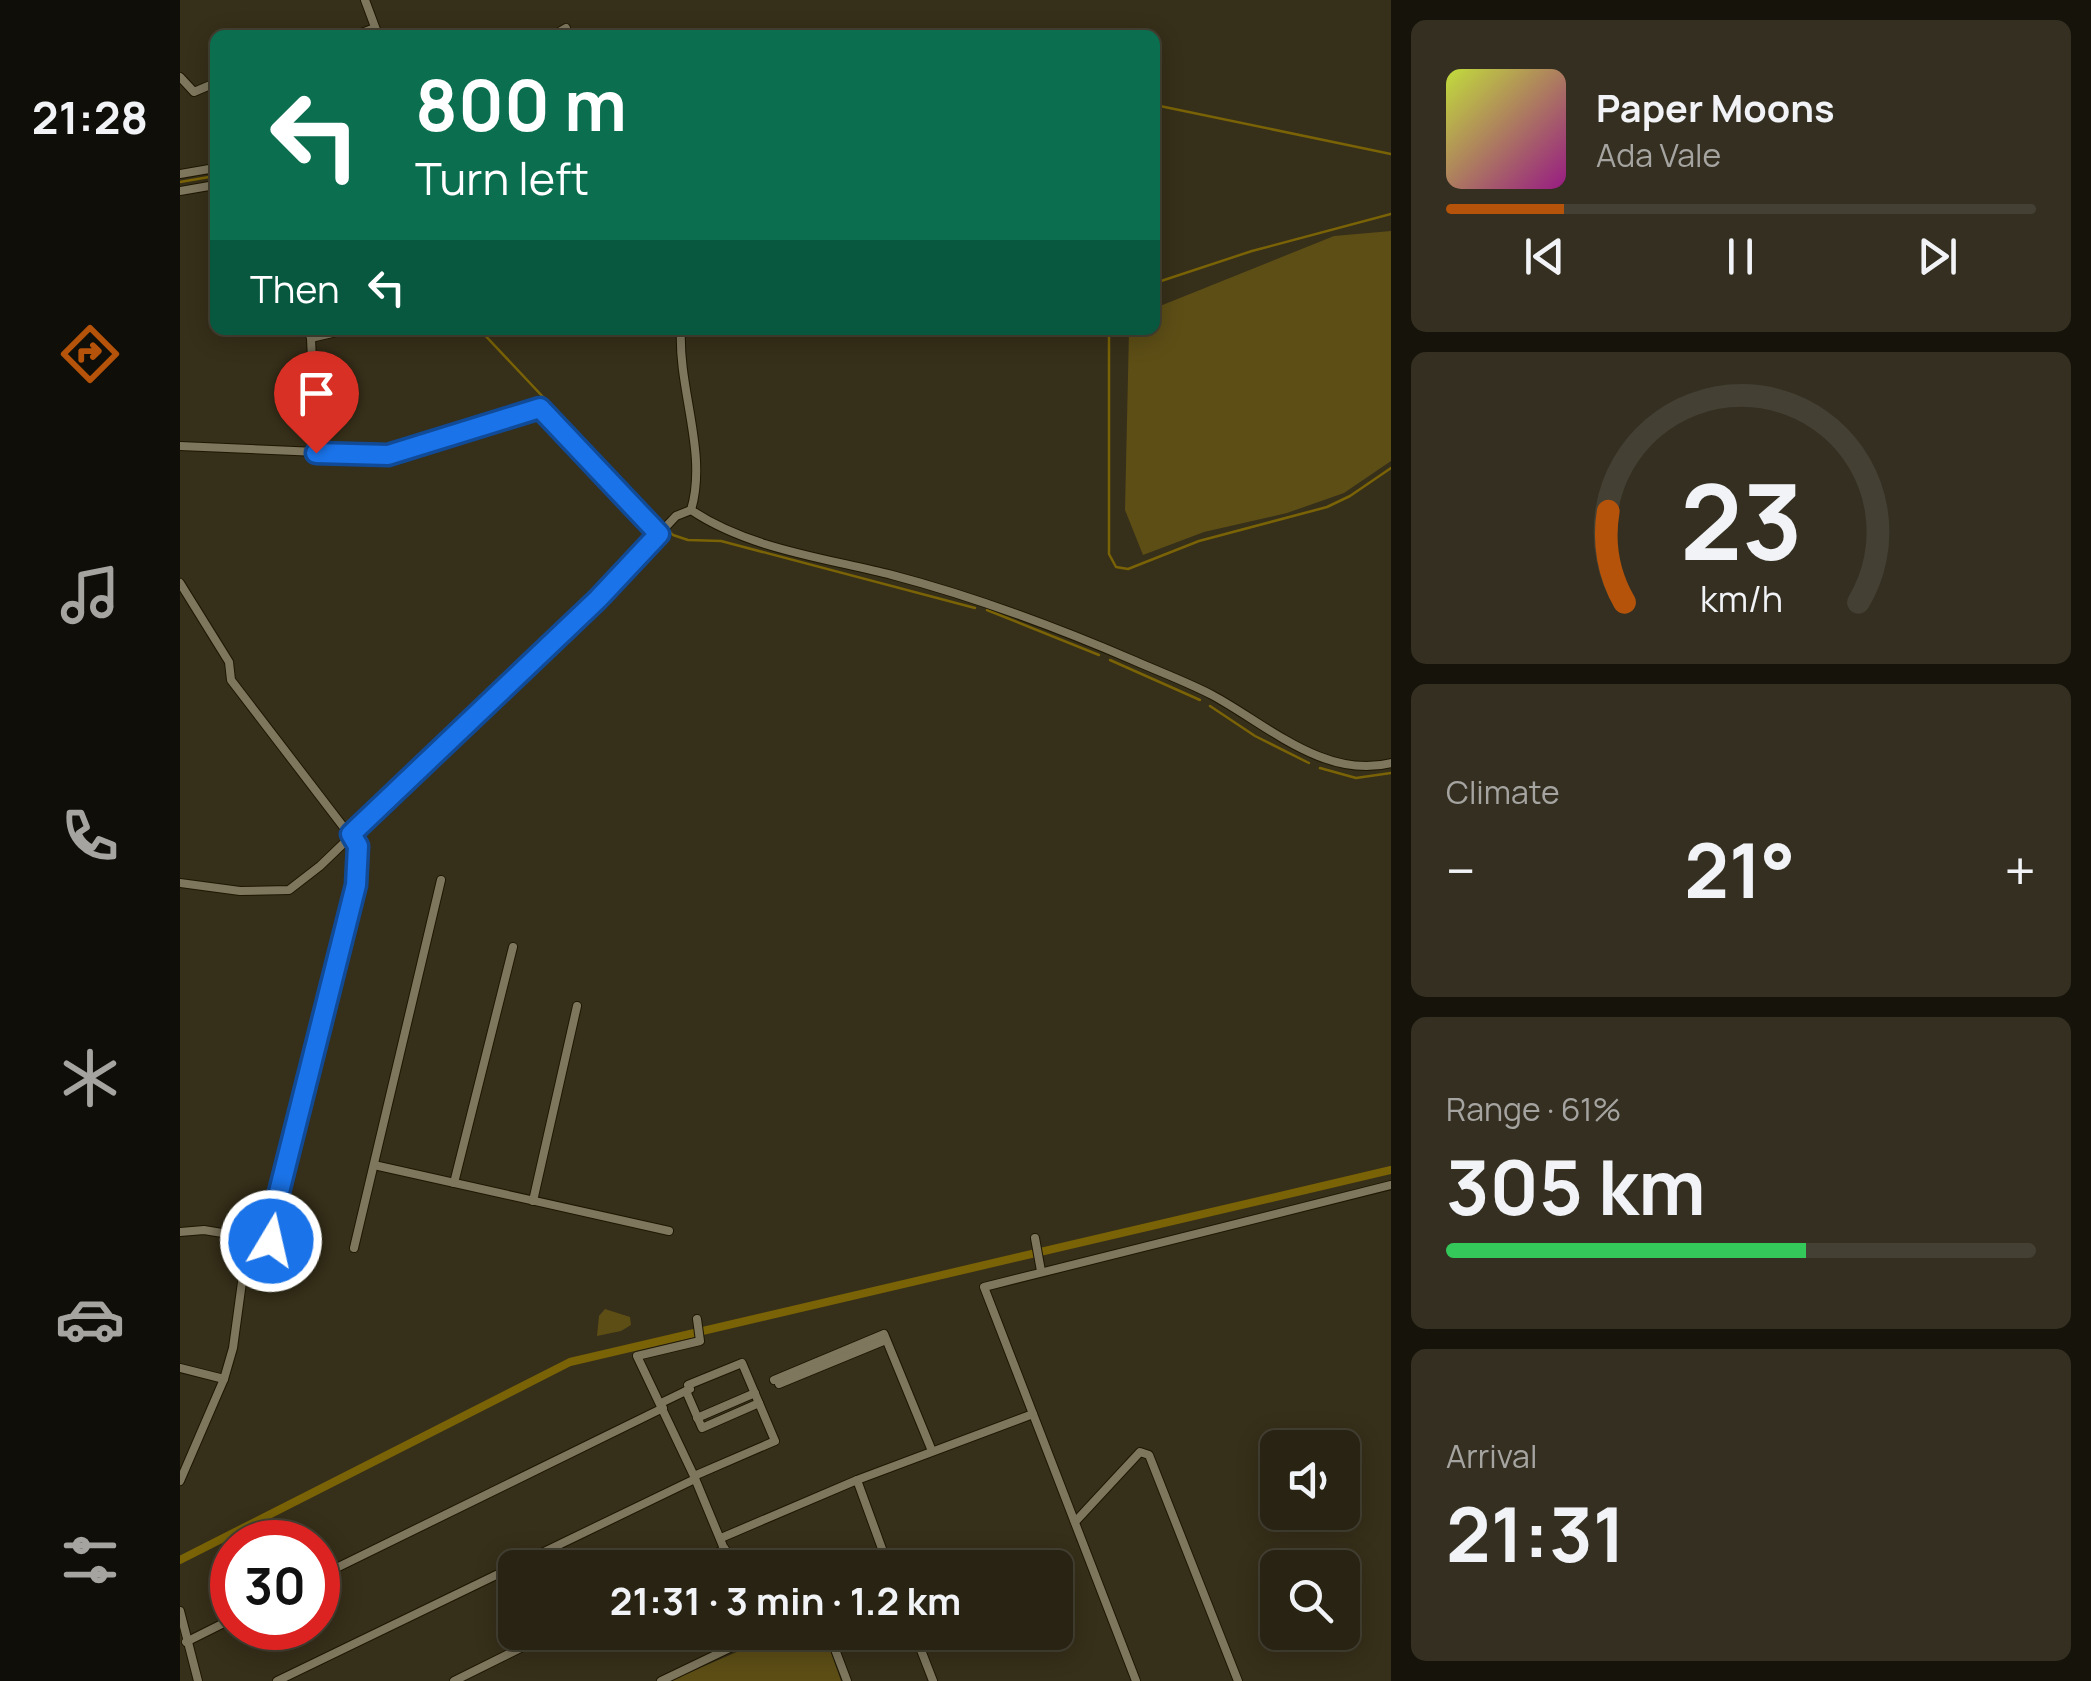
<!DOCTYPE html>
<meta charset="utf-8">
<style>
body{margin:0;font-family:Manrope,sans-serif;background:#342f21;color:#f1f3f6;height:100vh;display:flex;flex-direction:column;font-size:38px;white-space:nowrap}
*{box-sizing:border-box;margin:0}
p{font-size:32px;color:#a5a4a0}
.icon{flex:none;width:55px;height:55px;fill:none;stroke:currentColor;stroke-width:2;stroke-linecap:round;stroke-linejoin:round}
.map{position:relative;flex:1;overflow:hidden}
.panel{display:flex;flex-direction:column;gap:20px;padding:20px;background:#16130a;width:700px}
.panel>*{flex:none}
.top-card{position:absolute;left:30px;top:30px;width:950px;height:305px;border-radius:15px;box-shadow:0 5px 25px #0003,0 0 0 2px #444033;background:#0b6e4f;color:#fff;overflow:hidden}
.buttons{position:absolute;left:1080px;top:1430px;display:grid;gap:20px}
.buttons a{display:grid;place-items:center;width:100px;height:100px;border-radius:15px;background:#282313;box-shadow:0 5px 25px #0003,0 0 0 2px #444033;font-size:50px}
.speed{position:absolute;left:30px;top:1520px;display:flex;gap:20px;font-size:50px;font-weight:700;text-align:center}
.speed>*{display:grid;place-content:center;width:130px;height:130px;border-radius:50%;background:#282313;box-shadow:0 5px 25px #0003,0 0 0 2px #444033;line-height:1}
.speed .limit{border:15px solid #d22;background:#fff;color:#111}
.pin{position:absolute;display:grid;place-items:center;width:85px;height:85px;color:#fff;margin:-102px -42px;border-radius:50% 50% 50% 0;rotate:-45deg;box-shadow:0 0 10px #0007}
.pin .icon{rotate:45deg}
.me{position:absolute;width:110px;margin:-55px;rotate:9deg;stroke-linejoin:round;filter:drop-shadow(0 0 8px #0008)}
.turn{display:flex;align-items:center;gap:35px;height:210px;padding:0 40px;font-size:45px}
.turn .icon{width:130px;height:130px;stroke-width:2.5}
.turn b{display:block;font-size:70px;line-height:85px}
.then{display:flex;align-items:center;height:95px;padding:0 40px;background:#0003;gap:20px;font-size:38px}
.big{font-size:75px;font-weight:700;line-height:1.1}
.panel .tile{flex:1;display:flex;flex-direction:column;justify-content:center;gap:15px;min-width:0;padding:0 35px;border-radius:15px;background:#342f21}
.panel .dial{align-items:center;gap:0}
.dial svg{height:260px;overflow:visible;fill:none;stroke:#444033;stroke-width:7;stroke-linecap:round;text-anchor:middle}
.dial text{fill:#f1f3f6;stroke:none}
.song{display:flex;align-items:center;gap:30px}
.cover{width:120px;height:120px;border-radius:15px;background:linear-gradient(135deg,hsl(70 70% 55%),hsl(310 70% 35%))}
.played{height:10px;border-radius:5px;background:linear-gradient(90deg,#b45309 20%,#444033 20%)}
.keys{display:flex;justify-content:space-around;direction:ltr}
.heat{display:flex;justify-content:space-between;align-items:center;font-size:55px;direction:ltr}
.charge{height:15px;border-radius:8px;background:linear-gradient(90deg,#34c759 61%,#444033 0)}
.trip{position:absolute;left:318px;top:1550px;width:575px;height:100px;border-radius:15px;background:#282313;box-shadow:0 5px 25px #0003,0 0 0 2px #444033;font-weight:700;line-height:100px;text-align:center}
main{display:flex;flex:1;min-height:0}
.menu{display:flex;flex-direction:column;width:180px;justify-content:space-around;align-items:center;background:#100e08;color:#a5a4a0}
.menu .icon{width:70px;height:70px}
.menu .current{color:#b45309}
.menu b{font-size:45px;color:#f1f3f6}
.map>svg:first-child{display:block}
</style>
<main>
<nav class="menu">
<b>21:28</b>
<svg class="icon current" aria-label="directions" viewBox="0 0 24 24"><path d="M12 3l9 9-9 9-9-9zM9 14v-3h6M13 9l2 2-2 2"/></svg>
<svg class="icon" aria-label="music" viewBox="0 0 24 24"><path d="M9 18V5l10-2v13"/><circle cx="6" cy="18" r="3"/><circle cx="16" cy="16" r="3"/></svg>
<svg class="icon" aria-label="phone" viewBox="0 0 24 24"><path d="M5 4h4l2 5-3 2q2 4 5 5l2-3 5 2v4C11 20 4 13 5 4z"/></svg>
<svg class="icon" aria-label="climate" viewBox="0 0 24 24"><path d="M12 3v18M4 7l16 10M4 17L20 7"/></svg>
<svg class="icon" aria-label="car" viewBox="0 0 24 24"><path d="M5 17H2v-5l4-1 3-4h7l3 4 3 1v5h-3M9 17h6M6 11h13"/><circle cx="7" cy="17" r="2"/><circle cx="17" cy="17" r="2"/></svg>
<svg class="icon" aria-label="filters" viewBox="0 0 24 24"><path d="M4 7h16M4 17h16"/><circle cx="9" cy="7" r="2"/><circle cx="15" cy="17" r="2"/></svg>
</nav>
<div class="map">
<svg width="1211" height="1681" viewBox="0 0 1211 1681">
<rect width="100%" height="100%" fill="#362f19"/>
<g fill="#5d4e16">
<path d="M1211,231V461L1164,493L1107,513L1024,532L963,555L945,510L949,330H975V308L1154,236Z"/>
<path d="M425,1309L450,1317L451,1325L441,1331L417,1336L419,1316Z"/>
<path d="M603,1632L652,1633L647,1641L661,1681H490Z"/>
</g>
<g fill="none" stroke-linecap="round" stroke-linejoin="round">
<g stroke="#7a6306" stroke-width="2.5">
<path d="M975,105L1211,154"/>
<path d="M0,182L35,176"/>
<path d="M975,283L1072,251L1211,214"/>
<path d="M300,330L493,535L508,540L541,541L795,608"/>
<path d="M929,330V554L936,567L948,569L1019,541L1147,507L1170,496L1211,468"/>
<path d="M807,610L919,655"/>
<path d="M930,660L1020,700"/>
<path d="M1030,706L1075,736L1129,763"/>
<path d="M1140,768L1176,778L1211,773"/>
</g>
<path stroke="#7a6306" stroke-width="8" d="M0,1560L390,1362L1211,1170"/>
<defs>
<g id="minor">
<path d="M185,0L198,35"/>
<path d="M176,35L195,28"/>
<path d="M374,35L386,28"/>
<path d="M0,77L14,92L35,83"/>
<path d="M0,174L35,168"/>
<path d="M0,191L35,185"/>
<path d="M128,330L131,338L136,453"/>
<path d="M501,330C498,390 528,453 511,510"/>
<path d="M131,338L165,330"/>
<path d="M0,446L207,455L360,408L479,533"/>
<path d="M511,510C569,549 645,558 712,575C796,597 876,627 955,661C980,672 1007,682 1032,695C1086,724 1145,780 1211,763"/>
<path d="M0,583L49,662L51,680L178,846L176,885L92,1221L91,1241L24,1230L0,1232"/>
<path d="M0,883L60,891L109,890L140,866L418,599L496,516L511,510"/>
<path d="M194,1165L489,1231"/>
<path d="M274,1183L333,947"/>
<path d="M353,1201L397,1006"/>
<path d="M855,1238L861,1271"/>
<path d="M174,1248L261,880"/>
<path d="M517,1319L520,1341L457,1356L514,1476L552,1568"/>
<path d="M0,1368L44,1379"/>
<path d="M594,1380L704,1334L752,1451"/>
<path d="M599,1384L706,1340"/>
<path d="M506,1391L522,1428L579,1403"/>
<path d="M481,1403L510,1389L508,1385L562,1363L595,1441L514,1476"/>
<path d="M517,1418L575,1393"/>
<path d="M677,1480L709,1568"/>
<path d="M0,1481L44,1379L53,1348L68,1238"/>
<path d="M895,1522L960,1452L969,1455L1058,1681"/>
<path d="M541,1538L677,1480L853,1414"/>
<path d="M507,1568L545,1549"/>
<path d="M138,1577L483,1408"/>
<path d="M0,1611L18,1681"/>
<path d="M734,1632L753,1681"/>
<path d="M6,1642L52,1619"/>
<path d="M653,1644L667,1681"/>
<path d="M97,1681L515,1479"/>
<path d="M274,1681L373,1632"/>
<path d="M481,1681L577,1635L596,1632"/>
<path d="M956,1681L804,1287L1211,1185"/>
</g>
</defs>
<use href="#minor" stroke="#1e1702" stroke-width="10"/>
<use href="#minor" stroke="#7e765d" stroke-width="8"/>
</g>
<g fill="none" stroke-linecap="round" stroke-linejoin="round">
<defs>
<path id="route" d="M91,1241L92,1220L176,885L178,846L171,834L418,599L479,534L360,408L208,455L136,453"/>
</defs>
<use href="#route" stroke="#114b97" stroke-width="25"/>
<use href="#route" stroke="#1a73e8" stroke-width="18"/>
</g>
</svg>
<div class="buttons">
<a><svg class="icon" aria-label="sound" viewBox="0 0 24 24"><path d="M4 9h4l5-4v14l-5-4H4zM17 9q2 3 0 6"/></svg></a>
<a><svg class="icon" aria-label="search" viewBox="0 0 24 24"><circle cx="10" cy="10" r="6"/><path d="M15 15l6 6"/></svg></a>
</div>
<div class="speed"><div class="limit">30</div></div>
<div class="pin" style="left:136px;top:453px;background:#d93025"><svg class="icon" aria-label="arrive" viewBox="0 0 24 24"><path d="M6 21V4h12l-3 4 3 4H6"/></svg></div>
<svg class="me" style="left:91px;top:1241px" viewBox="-20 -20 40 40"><circle r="17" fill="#1a73e8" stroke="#fff" stroke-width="3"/><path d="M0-11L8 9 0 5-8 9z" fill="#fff"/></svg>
<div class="trip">21:31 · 3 min · 1.2 km</div>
<div class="top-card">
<div class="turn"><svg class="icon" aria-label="left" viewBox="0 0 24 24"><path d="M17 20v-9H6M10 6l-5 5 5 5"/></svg><div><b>800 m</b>Turn left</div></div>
<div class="then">Then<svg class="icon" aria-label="left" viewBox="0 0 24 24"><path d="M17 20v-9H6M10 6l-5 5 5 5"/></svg></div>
</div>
</div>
<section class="panel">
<div class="tile">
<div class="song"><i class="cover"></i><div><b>Paper Moons</b><p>Ada Vale</p></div></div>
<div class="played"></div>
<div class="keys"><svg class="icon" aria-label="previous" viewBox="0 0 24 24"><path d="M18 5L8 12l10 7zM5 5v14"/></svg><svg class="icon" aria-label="pause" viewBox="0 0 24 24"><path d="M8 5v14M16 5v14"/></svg><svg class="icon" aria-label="next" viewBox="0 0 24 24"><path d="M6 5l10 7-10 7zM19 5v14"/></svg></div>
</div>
<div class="tile dial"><svg viewBox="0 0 100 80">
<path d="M14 69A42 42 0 1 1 86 69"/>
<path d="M14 69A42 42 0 0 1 9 41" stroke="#b45309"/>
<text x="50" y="56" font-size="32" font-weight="700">23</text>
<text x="50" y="72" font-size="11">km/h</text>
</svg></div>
<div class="tile"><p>Climate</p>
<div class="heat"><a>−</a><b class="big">21°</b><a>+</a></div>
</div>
<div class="tile"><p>Range · 61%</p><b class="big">305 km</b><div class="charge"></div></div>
<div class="tile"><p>Arrival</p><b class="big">21:31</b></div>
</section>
</main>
